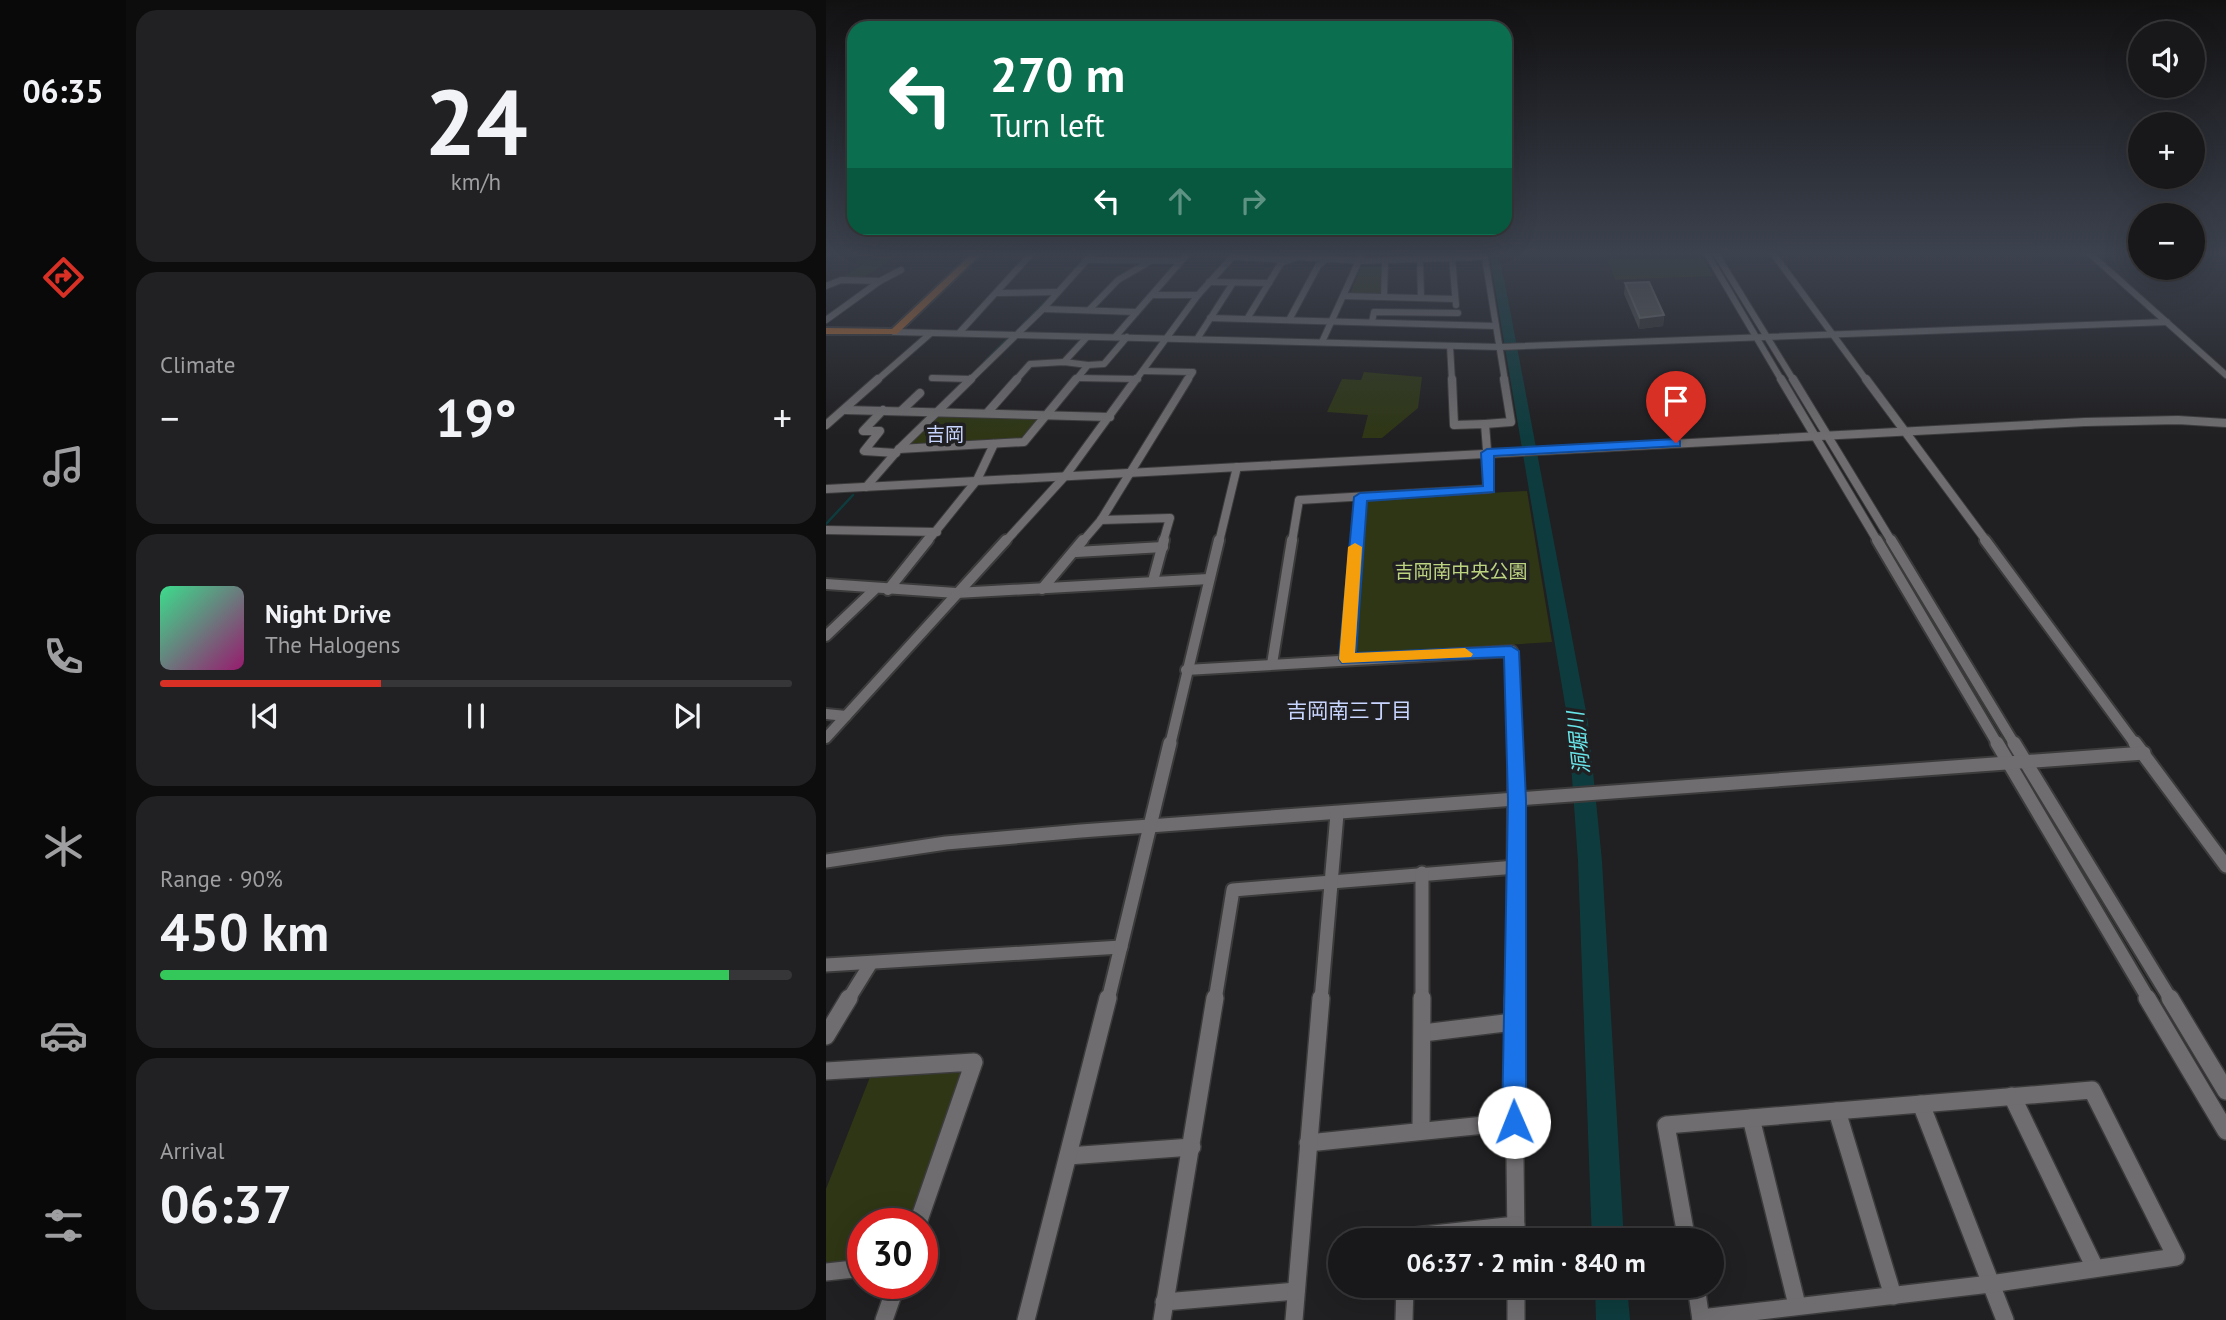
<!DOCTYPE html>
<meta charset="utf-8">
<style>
body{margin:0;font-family:"PT Sans","Noto Sans JP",sans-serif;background:#212022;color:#f1f3f6;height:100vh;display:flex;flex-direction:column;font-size:26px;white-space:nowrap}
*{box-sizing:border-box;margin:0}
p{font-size:23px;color:#9f9fa2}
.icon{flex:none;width:38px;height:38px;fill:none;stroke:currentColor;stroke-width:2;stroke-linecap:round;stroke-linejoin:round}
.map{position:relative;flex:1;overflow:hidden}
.side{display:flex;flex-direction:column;gap:10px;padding:10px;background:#0d0d0e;width:700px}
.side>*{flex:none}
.banner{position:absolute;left:21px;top:21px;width:665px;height:214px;border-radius:21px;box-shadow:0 7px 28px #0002,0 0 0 2px #363638;background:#0b6e4f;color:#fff;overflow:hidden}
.tools{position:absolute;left:1302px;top:21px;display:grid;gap:14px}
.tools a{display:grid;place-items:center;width:77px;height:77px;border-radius:50%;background:#181719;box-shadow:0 7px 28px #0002,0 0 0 2px #363638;font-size:35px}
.speed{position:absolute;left:21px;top:1208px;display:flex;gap:14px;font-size:35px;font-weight:700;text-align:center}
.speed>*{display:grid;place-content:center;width:91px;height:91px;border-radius:50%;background:#181719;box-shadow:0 7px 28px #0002,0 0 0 2px #363638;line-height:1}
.speed .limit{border:10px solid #d22;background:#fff;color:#111}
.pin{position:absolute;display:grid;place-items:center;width:60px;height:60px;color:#fff;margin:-72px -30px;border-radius:50% 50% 50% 0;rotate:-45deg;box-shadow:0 0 7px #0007}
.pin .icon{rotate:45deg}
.me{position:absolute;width:77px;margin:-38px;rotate:359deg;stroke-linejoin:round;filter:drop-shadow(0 0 5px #0008)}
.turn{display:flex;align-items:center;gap:24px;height:147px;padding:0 28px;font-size:32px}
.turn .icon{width:91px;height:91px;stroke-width:2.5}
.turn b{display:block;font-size:49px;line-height:60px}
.lanes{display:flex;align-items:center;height:66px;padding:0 28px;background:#0003;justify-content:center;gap:35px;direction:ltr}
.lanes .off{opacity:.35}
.big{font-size:52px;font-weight:800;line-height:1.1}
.side .card{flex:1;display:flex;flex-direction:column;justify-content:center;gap:10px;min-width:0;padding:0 24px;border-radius:21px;background:#212022}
.side .dial{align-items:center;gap:0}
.dial b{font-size:91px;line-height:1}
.song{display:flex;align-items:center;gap:21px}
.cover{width:84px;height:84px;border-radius:10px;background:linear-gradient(135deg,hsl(150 70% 55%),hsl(320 70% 35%))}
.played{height:7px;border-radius:4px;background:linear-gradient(90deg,#d93025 35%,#363638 35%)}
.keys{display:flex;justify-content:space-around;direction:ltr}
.heat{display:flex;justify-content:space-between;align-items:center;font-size:38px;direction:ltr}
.charge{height:10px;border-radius:5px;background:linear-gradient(90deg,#34c759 90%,#363638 0)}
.trip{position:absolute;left:502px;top:1228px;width:396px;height:70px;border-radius:35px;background:#181719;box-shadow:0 7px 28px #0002,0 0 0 2px #363638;font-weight:800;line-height:70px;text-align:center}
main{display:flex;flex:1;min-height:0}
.dock{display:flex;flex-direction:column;width:126px;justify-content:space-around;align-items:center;background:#0a090a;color:#9f9fa2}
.dock .icon{width:49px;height:49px}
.dock .on{color:#d93025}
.dock b{font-size:32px;color:#f1f3f6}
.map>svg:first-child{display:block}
</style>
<main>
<nav class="dock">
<b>06:35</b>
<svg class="icon on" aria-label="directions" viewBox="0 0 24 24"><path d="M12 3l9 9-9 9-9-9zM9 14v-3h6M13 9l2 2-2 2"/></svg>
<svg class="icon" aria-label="music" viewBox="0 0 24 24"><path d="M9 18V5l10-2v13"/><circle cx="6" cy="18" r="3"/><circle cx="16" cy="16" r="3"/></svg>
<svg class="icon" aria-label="phone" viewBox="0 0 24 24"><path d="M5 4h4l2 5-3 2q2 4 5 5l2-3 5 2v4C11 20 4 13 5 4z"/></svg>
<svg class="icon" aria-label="climate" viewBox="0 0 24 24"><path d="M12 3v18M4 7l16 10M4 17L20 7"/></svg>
<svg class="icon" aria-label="car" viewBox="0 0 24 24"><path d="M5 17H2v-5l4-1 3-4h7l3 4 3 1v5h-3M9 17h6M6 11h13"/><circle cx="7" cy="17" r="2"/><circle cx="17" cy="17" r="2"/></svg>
<svg class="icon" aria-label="filters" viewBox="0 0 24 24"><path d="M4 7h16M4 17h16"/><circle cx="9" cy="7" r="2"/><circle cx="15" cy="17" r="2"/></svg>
</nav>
<section class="side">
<div class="card dial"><b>24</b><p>km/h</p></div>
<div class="card"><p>Climate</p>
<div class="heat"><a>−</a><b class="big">19°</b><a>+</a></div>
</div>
<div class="card">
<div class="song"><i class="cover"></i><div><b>Night Drive</b><p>The Halogens</p></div></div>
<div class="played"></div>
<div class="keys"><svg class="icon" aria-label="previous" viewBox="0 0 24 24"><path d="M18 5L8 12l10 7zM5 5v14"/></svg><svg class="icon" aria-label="pause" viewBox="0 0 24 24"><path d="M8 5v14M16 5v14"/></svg><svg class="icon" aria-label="next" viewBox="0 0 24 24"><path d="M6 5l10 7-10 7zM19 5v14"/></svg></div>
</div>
<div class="card"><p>Range · 90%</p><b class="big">450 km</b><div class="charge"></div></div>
<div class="card"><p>Arrival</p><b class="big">06:37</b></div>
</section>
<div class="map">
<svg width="1400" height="1320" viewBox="0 0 1400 1320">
<rect width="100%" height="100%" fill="#201f21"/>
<g fill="#2e3615">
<path d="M41,252H77L35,279L15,278L37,265L27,262Z"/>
<path d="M779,252H874L887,276L789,280Z"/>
<path d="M556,266V294H524L535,267Z"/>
<path d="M538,372L596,377L592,408L556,438H536L542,415L501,412L516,379L535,380Z"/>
<path d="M111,413L215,418L196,440L76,448Z"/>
<path d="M701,491L726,642L535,654L529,649L538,502L543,499Z"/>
<path d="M139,1069L85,1223H37V1263L0,1267V1189L44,1077Z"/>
</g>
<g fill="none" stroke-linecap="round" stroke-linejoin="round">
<g stroke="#0e3c3e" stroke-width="2">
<path d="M196,325L220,301"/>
<path d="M158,362L185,335"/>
</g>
<path stroke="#0e3c3e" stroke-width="2.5" d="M0,524L27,495"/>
<g fill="#0e3c3e" fill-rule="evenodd">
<path d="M663,252H673L762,722L776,861L798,1241H766L752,861L742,722Z"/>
<path d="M769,1286H801L804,1320H770Z"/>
</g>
<defs>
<g id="minor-far4">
<path d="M658,252L679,381"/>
<path d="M880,252L956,381"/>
<path d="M889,252L968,381"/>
<path d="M946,252L1041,381"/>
<path d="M1262,252L1400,375"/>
<path d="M407,257L463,260"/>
<path d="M626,258L630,305"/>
<path d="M261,260L354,261"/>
<path d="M594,260L595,298"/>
<path d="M383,282L443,283"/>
<path d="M0,286L15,280L54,281"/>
<path d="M171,293L232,292"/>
<path d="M327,295H372"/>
<path d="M518,296L629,299"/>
<path d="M558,297L559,261"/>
<path d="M217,309L310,312"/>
<path d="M263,310L292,280L323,262"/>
<path d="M384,318L670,326"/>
<path d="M421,319L455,263L471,257L534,261L659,257"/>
<path d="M0,320L54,281L75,270"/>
<path d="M463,320L492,266L501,259"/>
<path d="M546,322L548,312L632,313"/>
<path d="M68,332L674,347L1341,322"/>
<path d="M133,333L207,252"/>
<path d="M289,337L363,252"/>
<path d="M371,339L407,283"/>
<path d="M496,342L537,252"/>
<path d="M624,346L626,381"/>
<path d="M238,362L261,337"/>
<path d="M262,365L278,364L301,337"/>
<path d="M317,371L367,372L361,381"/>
<path d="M106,378L145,379"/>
<path d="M251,378L312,379"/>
<path d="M50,381L105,333"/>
<path d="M143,381L217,309L268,252"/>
<path d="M189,381L204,364L238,362L262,365L249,381"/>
<path d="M309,381L372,295L411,252"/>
</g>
<g id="minor-far3">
<path d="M955,379L1052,542"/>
<path d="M967,379L1066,542"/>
<path d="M1040,379L1161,542"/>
<path d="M19,410L284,417"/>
<path d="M57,410L37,431H54L38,451L70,453"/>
<path d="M75,411L94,393"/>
<path d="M161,413L191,379"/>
<path d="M659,424L685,422L678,379"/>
<path d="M0,425L52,379"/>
<path d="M73,449L198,442L250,379"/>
<path d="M40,487L73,449L145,379"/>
<path d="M0,489L1259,422L1352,420L1400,423"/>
<path d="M275,520L344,518L337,542"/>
<path d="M0,530L111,532"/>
<path d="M101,542L151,480L168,444"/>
<path d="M179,542L240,475L310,379"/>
<path d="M256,542L275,520L362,379"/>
<path d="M393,542L411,467"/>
<path d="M466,542L473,500L664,489L659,424L628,425L626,379"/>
<path d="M530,542L534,497"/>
</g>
<g id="minor-far2">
<path d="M1051,540L1172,745"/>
<path d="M1065,540L1189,745"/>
<path d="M1159,540L1310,745"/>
<path d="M250,552L337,547"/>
<path d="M327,581L338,540"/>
<path d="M0,584L130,593L383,579"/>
<path d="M216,589L257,540"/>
<path d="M62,590L102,540"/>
<path d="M0,636L48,590"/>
<path d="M521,659L531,540"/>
<path d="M446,664L466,540"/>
<path d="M360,670L686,651L689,745"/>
<path d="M0,714L20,716"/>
<path d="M0,738L180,540"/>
<path d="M344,745L393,540"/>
</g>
<g id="minor-far1">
<path d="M1171,743L1323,1000"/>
<path d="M1188,743L1345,1000"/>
<path d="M1309,743L1400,866"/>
<path d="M0,861L120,843L255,831L1318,753"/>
<path d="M0,965L295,947"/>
<path d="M22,1000L45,963"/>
<path d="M282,1000L344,743"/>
<path d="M389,1000L407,890L690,867"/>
<path d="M495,1000L511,814"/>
<path d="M596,1000V873"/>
<path d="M687,1000L689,743"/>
</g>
<g id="minor">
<path d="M687,998L690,1241"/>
<path d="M1321,998L1400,1131"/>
<path d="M1344,998L1400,1091"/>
<path d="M597,1033L687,1022"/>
<path d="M0,1036L23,998"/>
<path d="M0,1071L148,1062L92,1223"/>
<path d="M1186,1096L1269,1268"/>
<path d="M1095,1104L1179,1320"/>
<path d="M1011,1111L1067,1296"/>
<path d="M925,1118L971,1305"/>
<path d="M595,1130L596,998"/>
<path d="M482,1143L688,1122"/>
<path d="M242,1156L366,1147"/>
<path d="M580,1241V1237L690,1225"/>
<path d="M861,1241L840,1125L1266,1090L1350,1257L1164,1284L875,1318"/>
<path d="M0,1272L37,1268"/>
<path d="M690,1286V1320"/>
<path d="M870,1286L875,1320"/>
<path d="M338,1302L470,1291"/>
<path d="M58,1320L71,1283"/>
<path d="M200,1320L282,998"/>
<path d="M336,1320L389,998"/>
<path d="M468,1320L495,998"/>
<path d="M578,1320L579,1286"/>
</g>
<path id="major" d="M148,252H157L71,334H0V328L66,329Z"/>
</defs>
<use href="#minor-far4" stroke="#3c3b3c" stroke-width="8"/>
<use href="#minor-far3" stroke="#3c3b3c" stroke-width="10"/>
<use href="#minor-far2" stroke="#3c3b3c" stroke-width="14"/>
<use href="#minor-far1" stroke="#3c3b3c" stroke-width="17"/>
<use href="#minor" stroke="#3c3b3c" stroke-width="20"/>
<use href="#major" stroke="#3c3b3c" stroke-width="4"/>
<use href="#minor-far4" stroke="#6f6d6f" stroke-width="6"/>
<use href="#minor-far3" stroke="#6f6d6f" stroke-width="8"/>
<use href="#minor-far2" stroke="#6f6d6f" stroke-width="10"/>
<use href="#minor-far1" stroke="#6f6d6f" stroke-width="13"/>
<use href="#minor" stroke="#6f6d6f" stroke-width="17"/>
<use href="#major" fill="#ae6732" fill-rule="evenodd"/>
</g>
<path fill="#504e4c" d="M799,283L838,315L837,326L813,329L798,294Z"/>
<path fill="#363434" d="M838,315L837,326L813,329L814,318Z"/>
<path fill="#615f5d" stroke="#767574" stroke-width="2" d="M823,282L838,315L814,318L799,283Z"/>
<linearGradient id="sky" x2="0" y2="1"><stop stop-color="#121112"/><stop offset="0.58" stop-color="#3c424e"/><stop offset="1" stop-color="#3c424e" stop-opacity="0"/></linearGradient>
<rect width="1400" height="437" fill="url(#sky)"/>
<path fill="#1a73e8" stroke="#114b97" stroke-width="2" d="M850,439L854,441V446L668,456V492L541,501L530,653L685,646L693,651L700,800V1122L697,1130L688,1134L680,1130L676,1122L682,800L678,657L516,663L513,659L528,497L534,493L657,486L655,453L661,449Z"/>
<path fill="#f59e0b" d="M529,543L536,547L529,653L639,648L647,654L645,657L516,663L513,659L522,547Z"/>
<g text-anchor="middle" stroke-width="7" stroke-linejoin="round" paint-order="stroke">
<g font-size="19" fill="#c8d5ff" stroke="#201f21">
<text x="119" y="441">吉岡</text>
</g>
<g font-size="19" fill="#bcd37f" stroke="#201f21">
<text x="635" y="578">吉岡南中央公園</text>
</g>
<g font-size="21" fill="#c8d5ff" stroke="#201f21">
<text x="523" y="718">吉岡南三丁目</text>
</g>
<g font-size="21" font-style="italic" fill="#68e5e9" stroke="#201f21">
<text transform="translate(753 743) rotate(-96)" y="7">洞堀川</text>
</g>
</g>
</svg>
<div class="tools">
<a><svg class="icon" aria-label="sound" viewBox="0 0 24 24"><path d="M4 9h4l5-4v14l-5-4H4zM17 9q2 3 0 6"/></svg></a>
<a>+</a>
<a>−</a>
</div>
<div class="speed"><div class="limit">30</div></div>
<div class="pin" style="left:850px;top:443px;background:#d93025"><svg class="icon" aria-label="arrive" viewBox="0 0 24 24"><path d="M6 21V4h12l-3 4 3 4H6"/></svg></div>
<svg class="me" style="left:688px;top:1122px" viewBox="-20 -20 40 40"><circle r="19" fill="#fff"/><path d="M0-13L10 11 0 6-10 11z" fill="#1a73e8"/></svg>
<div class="trip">06:37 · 2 min · 840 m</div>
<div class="banner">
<div class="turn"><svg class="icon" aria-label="left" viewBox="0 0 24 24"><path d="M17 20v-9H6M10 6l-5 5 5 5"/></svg><div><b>270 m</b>Turn left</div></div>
<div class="lanes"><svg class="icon" aria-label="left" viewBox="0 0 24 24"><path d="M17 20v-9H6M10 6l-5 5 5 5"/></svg><svg class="icon off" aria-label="ahead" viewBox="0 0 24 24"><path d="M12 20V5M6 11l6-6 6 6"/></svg><svg class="icon off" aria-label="right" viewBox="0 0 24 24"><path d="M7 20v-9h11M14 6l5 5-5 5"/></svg></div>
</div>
</div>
</main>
